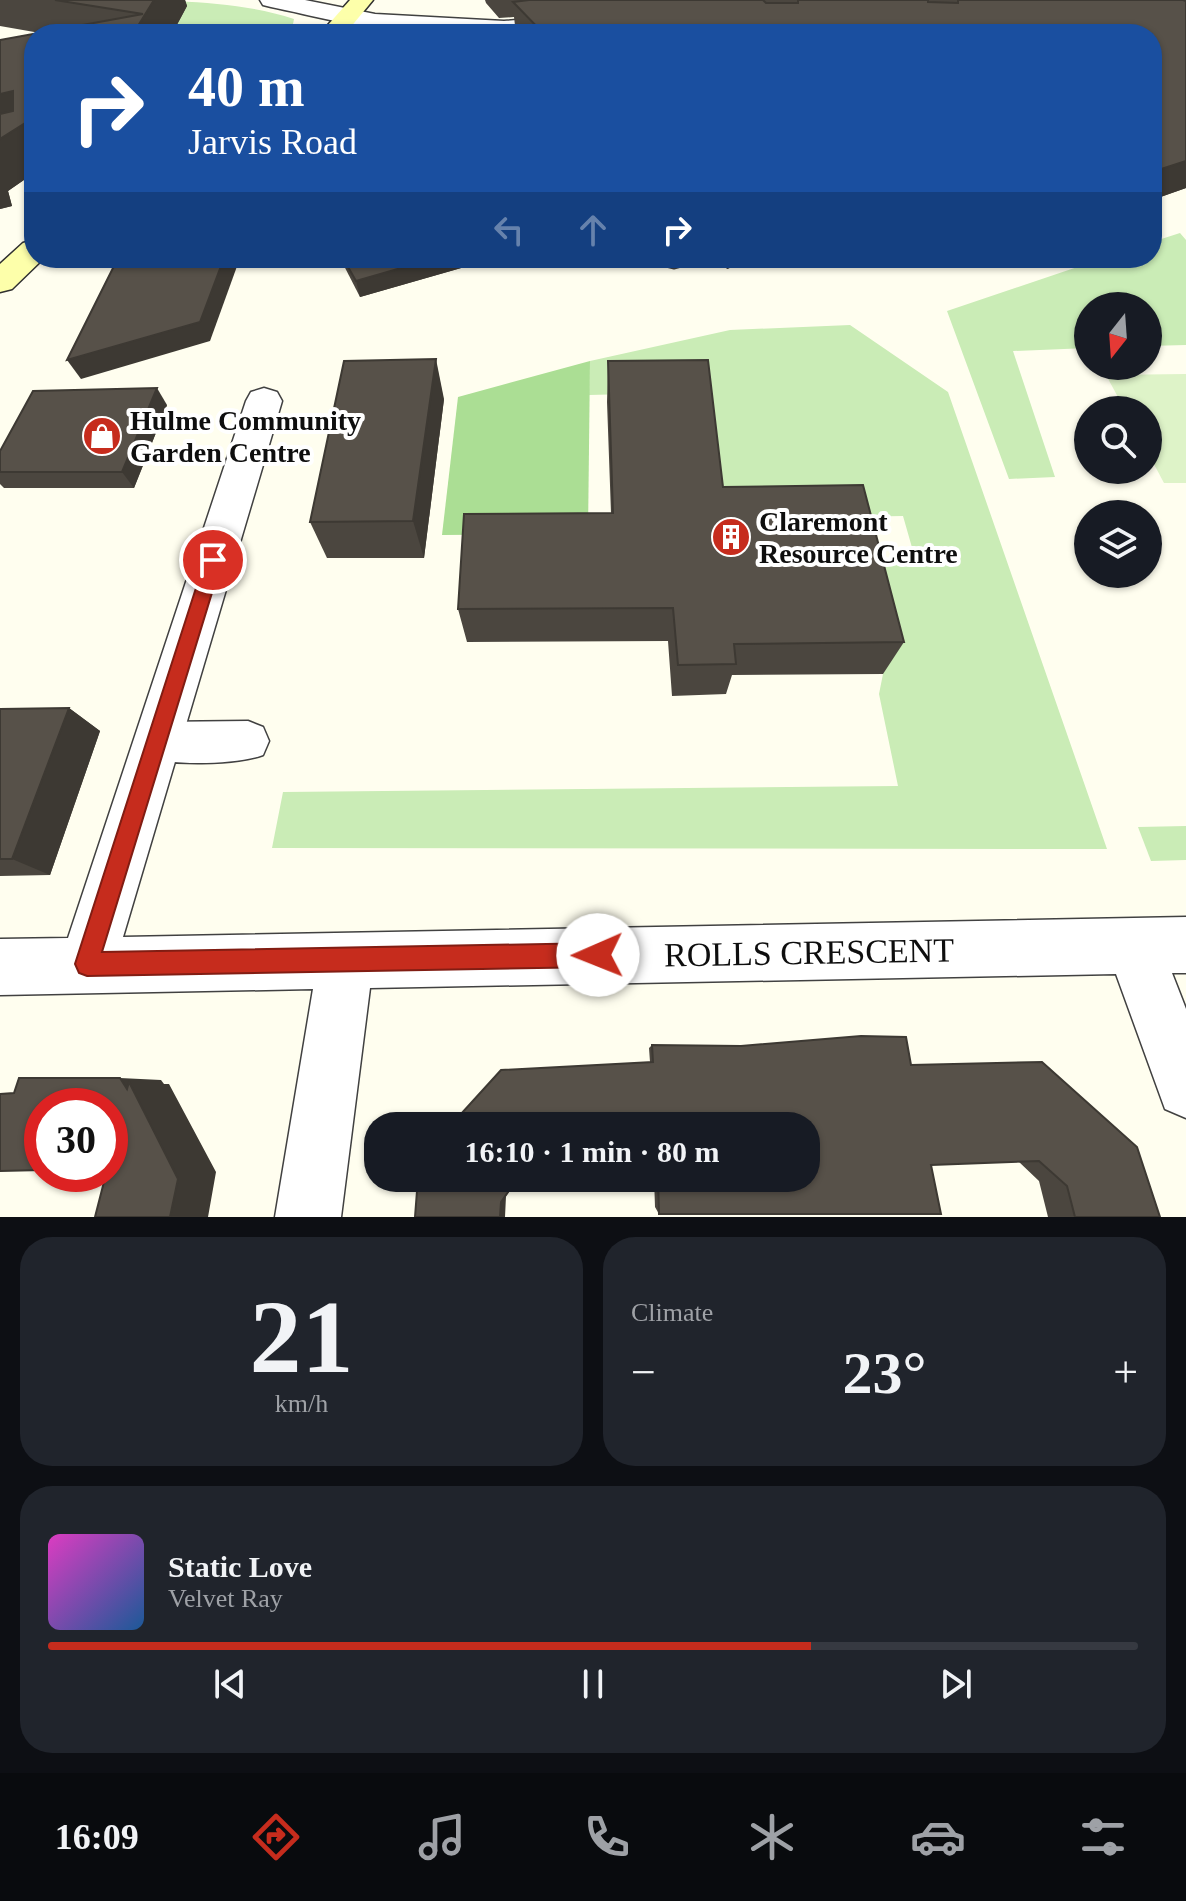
<!DOCTYPE html>
<meta charset="utf-8">
<style>
body{margin:0;font-family:Georgia,serif;background:#20242c;color:#f1f3f6;height:100vh;display:flex;flex-direction:column;font-size:30px;white-space:nowrap}
*{box-sizing:border-box;margin:0}
p{font-size:26px;color:#9ea1a6}
.icon{flex:none;width:44px;height:44px;fill:none;stroke:currentColor;stroke-width:2;stroke-linecap:round;stroke-linejoin:round}
.map{position:relative;height:1217px;overflow:hidden}
.side{display:flex;flex-direction:column;gap:20px;padding:20px;background:#0d0f14;flex:1}
.side>*{flex:none}
.top-card{position:absolute;left:24px;top:24px;width:1138px;height:244px;border-radius:32px;box-shadow:0 2px 6px #0004;background:#1a4fa0;color:#fff;overflow:hidden}
.needle{width:52px;rotate:197deg}
.fabs{position:absolute;left:1074px;top:292px;display:grid;gap:16px}
.fabs a{display:grid;place-items:center;width:88px;height:88px;border-radius:50%;background:#171b24;box-shadow:0 2px 6px #0004;font-size:40px}
.speed{position:absolute;left:24px;top:1088px;display:flex;gap:16px;font-size:40px;font-weight:700;text-align:center}
.speed>*{display:grid;place-content:center;width:104px;height:104px;border-radius:50%;background:#171b24;box-shadow:0 2px 6px #0004;line-height:1}
.speed .limit{border:12px solid #d22;background:#fff;color:#111}
.pin{position:absolute;display:grid;place-items:center;width:68px;height:68px;color:#fff;margin:-34px;border:4px solid #fff;border-radius:50%;box-shadow:0 2px 8px #0007}
.me{position:absolute;width:88px;margin:-44px;rotate:269deg;stroke-linejoin:round;filter:drop-shadow(0 0 6px #0008)}
.turn{display:flex;align-items:center;gap:28px;height:168px;padding:0 32px;font-size:36px}
.turn .icon{width:104px;height:104px;stroke-width:2.5}
.turn b{display:block;font-size:56px;line-height:68px}
.lanes{display:flex;align-items:center;height:76px;padding:0 32px;background:#0003;justify-content:center;gap:40px;direction:ltr}
.lanes .off{opacity:.35}
.big{font-size:60px;font-weight:600;line-height:1.1}
.side .card{flex:1;display:flex;flex-direction:column;justify-content:center;gap:12px;min-width:0;padding:0 28px;border-radius:32px;background:#20242c}
.side .dial{align-items:center;gap:0}
.dial b{font-size:104px;line-height:1}
.song{display:flex;align-items:center;gap:24px}
.cover{width:96px;height:96px;border-radius:12px;background:linear-gradient(135deg,hsl(310 70% 55%),hsl(210 70% 35%))}
.played{height:8px;border-radius:4px;background:linear-gradient(90deg,#c62c1d 70%,#363941 70%)}
.keys{display:flex;justify-content:space-around;direction:ltr}
.heat{display:flex;justify-content:space-between;align-items:center;font-size:44px;direction:ltr}
.side .tiles{flex:1;display:grid;gap:20px;grid-template-columns:1fr 1fr}
.card:last-child{grid-column:span 2}
.trip{position:absolute;left:364px;top:1112px;width:456px;height:80px;border-radius:32px;background:#171b24;box-shadow:0 2px 6px #0004;font-weight:600;line-height:80px;text-align:center}
.tab-bar{display:flex;height:128px;justify-content:space-around;align-items:center;background:#090b0e;color:#9ea1a6}
.tab-bar .icon{width:56px;height:56px}
.tab-bar .on{color:#c62c1d}
.tab-bar b{font-size:36px;color:#f1f3f6}
.map>svg:first-child{display:block}
</style>
<div class="map">
<svg width="1186" height="1217" viewBox="0 0 1186 1217">
<rect width="100%" height="100%" fill="#fffeef"/>
<g fill="#caecb6">
<path d="M100,0C160,0 238,0 294,19L292,29L287,34H172L185,9Z"/>
<path d="M1180,233L1186,240V345L1148,346V306H1088V348L1013,351L1055,477L1009,479L947,311L1104,258H1152V242Z"/>
<path d="M850,325L948,392L1107,849L272,848L283,792L898,786L879,694L883,674L855,559L915,558L903,516L728,519L709,392L589,395L590,361L730,330Z"/>
<path d="M1186,826V860L1151,861L1138,827Z"/>
</g>
<path fill="#abde94" d="M590,361L588,534L442,535L458,397Z"/>
<path fill="#def3c8" d="M1186,374V483H1164L1148,453V410H1125L1106,375Z"/>
<g fill="none" stroke-linecap="round" stroke-linejoin="round">
<defs>
<path id="lane" d="M248,721L263,727L269,741L263,755C236,765 168,766 141,756L135,742L141,728L156,722Z"/>
<g id="street">
<path d="M260,0H305L375,14L504,21L563,16L639,0H682L679,5C577,30 479,43 374,28C339,23 305,14 271,7L263,5Z"/>
<path d="M657,258H690L685,265L674,268L662,265Z"/>
<path d="M264,388L277,392L282,401L123,937L1186,917V973H1172L1186,1009V1118L1165,1109L1116,974L370,988L341,1217H275L313,989L0,995V939L68,938L246,401L251,392Z"/>
</g>
<g id="secondary">
<path d="M350,0H373L345,34H320Z"/>
<path d="M34,240V258H44L12,289L0,292V264L23,243Z"/>
</g>
</defs>
<use href="#lane" stroke="#414141" stroke-width="3"/>
<use href="#street" stroke="#414141" stroke-width="3"/>
<use href="#secondary" stroke="#303030" stroke-width="3"/>
<use href="#lane" fill="#fff" fill-rule="evenodd"/>
<use href="#street" fill="#fff" fill-rule="evenodd"/>
<use href="#secondary" fill="#fdffaa" fill-rule="evenodd"/>
</g>
<g fill="#4b463f">
<path d="M0,0H185L187,6L172,34H34V173L8,191L12,206L0,209V40L40,33L0,26Z"/>
<path d="M485,0H1186V188L1152,200V34H516L514,17L499,18L486,3Z"/>
<path d="M340,258H496L360,297Z"/>
<path d="M717,258H755L727,269Z"/>
<path d="M608,361L723,487L904,642L883,674L732,675L726,694L672,696L668,641L467,642L458,609L611,513L607,402Z"/>
<path d="M444,399L424,558H327L310,522Z"/>
<path d="M167,405L134,488H4L0,484V451Z"/>
<path d="M69,708L100,731L50,875L0,876V709Z"/>
<path d="M652,1045L911,1065L1160,1217H1048L1039,1181L1018,1161L931,1165L659,1214L655,1207L654,1178H806L650,1062L649,1048Z"/>
</g>
<g fill="#3d3933">
<path d="M154,0H185L187,6L172,34H133Z"/>
<path d="M13,91L34,120V173L8,191L12,206L0,209V94Z"/>
<path d="M1186,161V188L1152,200V172Z"/>
<path d="M224,258H240L210,341L81,379L67,360Z"/>
<path d="M436,258H496L360,297L356,281Z"/>
<path d="M729,258H755L727,269Z"/>
<path d="M436,359L444,399L424,558L413,521Z"/>
<path d="M157,388L167,405L134,488L122,472Z"/>
<path d="M69,708L100,731L50,875L12,859Z"/>
<path d="M120,1078L161,1080L164,1084H169L216,1172L208,1217H170Z"/>
<path d="M518,1178H519L506,1196L505,1217H500L501,1202Z"/>
</g>
<g fill="#575149" stroke="#3d3933" stroke-width="2">
<path d="M55,0H154L133,34H34V120L27,122L0,139V114L13,111V91L0,94V40L143,14Z"/>
<path d="M529,0H763L766,3H798V0H928V2L958,3V0H1183L1186,1V161L1152,172V34H544L513,2Z"/>
<path d="M138,258H224L200,322L67,360L114,266H134Z"/>
<path d="M343,258H436L356,281Z"/>
<path d="M436,359L413,521L310,522L344,361Z"/>
<path d="M708,360L723,487L863,485L904,642L734,644L736,664L678,665L673,608L458,609L464,514L613,513L608,361Z"/>
<path d="M157,388L122,472H0V451L33,391Z"/>
<path d="M69,708L12,859H0V709Z"/>
<path d="M861,1036L906,1037L911,1065L1042,1062L1137,1147L1160,1217H1075L1067,1186L1039,1161L931,1165L941,1214H659L658,1178H806V1126H450L501,1070L653,1062L652,1045L741,1046Z"/>
<path d="M19,1078H120L127,1089L129,1082L178,1179L170,1217H95L106,1174H110V1106H42V1170L0,1171V1094L14,1093Z"/>
<path d="M418,1178H518L501,1202L500,1217H415Z"/>
</g>
<path fill="#c62c1d" stroke="#811d13" stroke-width="2" d="M213,553L222,560L102,952L598,943L606,947L609,955L606,963L598,967L87,976L79,973L75,964L205,560Z"/>
<defs>
<symbol id="shop-disc" viewBox="-11 -11 22 22"><circle r="9.5" fill="#c62c1d" stroke="#fff"/><path d="M-5-2.5h2.3a2.7 3.5 0 0 1 5.4 0H5L5.5 6h-11ZM-1.5-2.5h3a1.5 2.3 0 0 0-3 0Z" fill="#fff"/></symbol>
<symbol id="building-disc" viewBox="-11 -11 22 22"><circle r="9.5" fill="#c62c1d" stroke="#fff"/><path d="M-4-6H4V6H1V3H-1V6H-4ZM-2.5-4.3h1.7v1.8h-1.7ZM.8-4.3h1.7v1.8H.8ZM-2.5-1h1.7V.8h-1.7ZM.8-1h1.7V.8H.8Z" fill="#fff"/></symbol>
</defs>
<g fill-rule="evenodd">
<use href="#shop-disc" x="80" y="414" width="44" height="44"/>
<use href="#building-disc" x="709" y="515" width="44" height="44"/>
</g>
<g text-anchor="middle" stroke-width="8" stroke-linejoin="round" paint-order="stroke">
<g font-size="28" font-weight="bold" fill="#0e0e0e" stroke="#fff" text-anchor="start">
<text x="130" y="430">Hulme Community<tspan x="130" dy="32">Garden Centre</tspan></text>
<text x="759" y="531">Claremont<tspan x="759" dy="32">Resource Centre</tspan></text>
</g>
<g font-size="34" fill="#0e0e0e" stroke="#fff">
<text transform="translate(809 952) rotate(-1)" y="12">ROLLS CRESCENT</text>
</g>
</g>
</svg>
<div class="fabs">
<a><svg class="needle" viewBox="-14 -14 28 28"><path d="M0-13l5 13h-10z" fill="#e53935"/><path d="M0 13l5-13h-10z" fill="#9ea1a6"/></svg></a>
<a><svg class="icon" aria-label="search" viewBox="0 0 24 24"><circle cx="10" cy="10" r="6"/><path d="M15 15l6 6"/></svg></a>
<a><svg class="icon" aria-label="layers" viewBox="0 0 24 24"><path d="M12 4l9 5-9 5-9-5zM3 14l9 5 9-5"/></svg></a>
</div>
<div class="speed"><div class="limit">30</div></div>
<div class="pin" style="left:213px;top:560px;background:#d93025"><svg class="icon" aria-label="arrive" viewBox="0 0 24 24"><path d="M6 21V4h12l-3 4 3 4H6"/></svg></div>
<svg class="me" style="left:598px;top:955px" viewBox="-20 -20 40 40"><circle r="19" fill="#fff"/><path d="M0-13L10 11 0 6-10 11z" fill="#c62c1d"/></svg>
<div class="trip">16:10 · 1 min · 80 m</div>
<div class="top-card">
<div class="turn"><svg class="icon" aria-label="right" viewBox="0 0 24 24"><path d="M7 20v-9h11M14 6l5 5-5 5"/></svg><div><b>40 m</b>Jarvis Road</div></div>
<div class="lanes"><svg class="icon off" aria-label="left" viewBox="0 0 24 24"><path d="M17 20v-9H6M10 6l-5 5 5 5"/></svg><svg class="icon off" aria-label="ahead" viewBox="0 0 24 24"><path d="M12 20V5M6 11l6-6 6 6"/></svg><svg class="icon" aria-label="right" viewBox="0 0 24 24"><path d="M7 20v-9h11M14 6l5 5-5 5"/></svg></div>
</div>
</div>
<section class="side">
<div class="tiles">
<div class="card dial"><b>21</b><p>km/h</p></div>
<div class="card"><p>Climate</p>
<div class="heat"><a>−</a><b class="big">23°</b><a>+</a></div>
</div>
<div class="card">
<div class="song"><i class="cover"></i><div><b>Static Love</b><p>Velvet Ray</p></div></div>
<div class="played"></div>
<div class="keys"><svg class="icon" aria-label="previous" viewBox="0 0 24 24"><path d="M18 5L8 12l10 7zM5 5v14"/></svg><svg class="icon" aria-label="pause" viewBox="0 0 24 24"><path d="M8 5v14M16 5v14"/></svg><svg class="icon" aria-label="next" viewBox="0 0 24 24"><path d="M6 5l10 7-10 7zM19 5v14"/></svg></div>
</div>
</div>
</section>
<nav class="tab-bar">
<b>16:09</b>
<svg class="icon on" aria-label="directions" viewBox="0 0 24 24"><path d="M12 3l9 9-9 9-9-9zM9 14v-3h6M13 9l2 2-2 2"/></svg>
<svg class="icon" aria-label="music" viewBox="0 0 24 24"><path d="M9 18V5l10-2v13"/><circle cx="6" cy="18" r="3"/><circle cx="16" cy="16" r="3"/></svg>
<svg class="icon" aria-label="phone" viewBox="0 0 24 24"><path d="M5 4h4l2 5-3 2q2 4 5 5l2-3 5 2v4C11 20 4 13 5 4z"/></svg>
<svg class="icon" aria-label="climate" viewBox="0 0 24 24"><path d="M12 3v18M4 7l16 10M4 17L20 7"/></svg>
<svg class="icon" aria-label="car" viewBox="0 0 24 24"><path d="M5 17H2v-5l4-1 3-4h7l3 4 3 1v5h-3M9 17h6M6 11h13"/><circle cx="7" cy="17" r="2"/><circle cx="17" cy="17" r="2"/></svg>
<svg class="icon" aria-label="filters" viewBox="0 0 24 24"><path d="M4 7h16M4 17h16"/><circle cx="9" cy="7" r="2"/><circle cx="15" cy="17" r="2"/></svg>
</nav>
